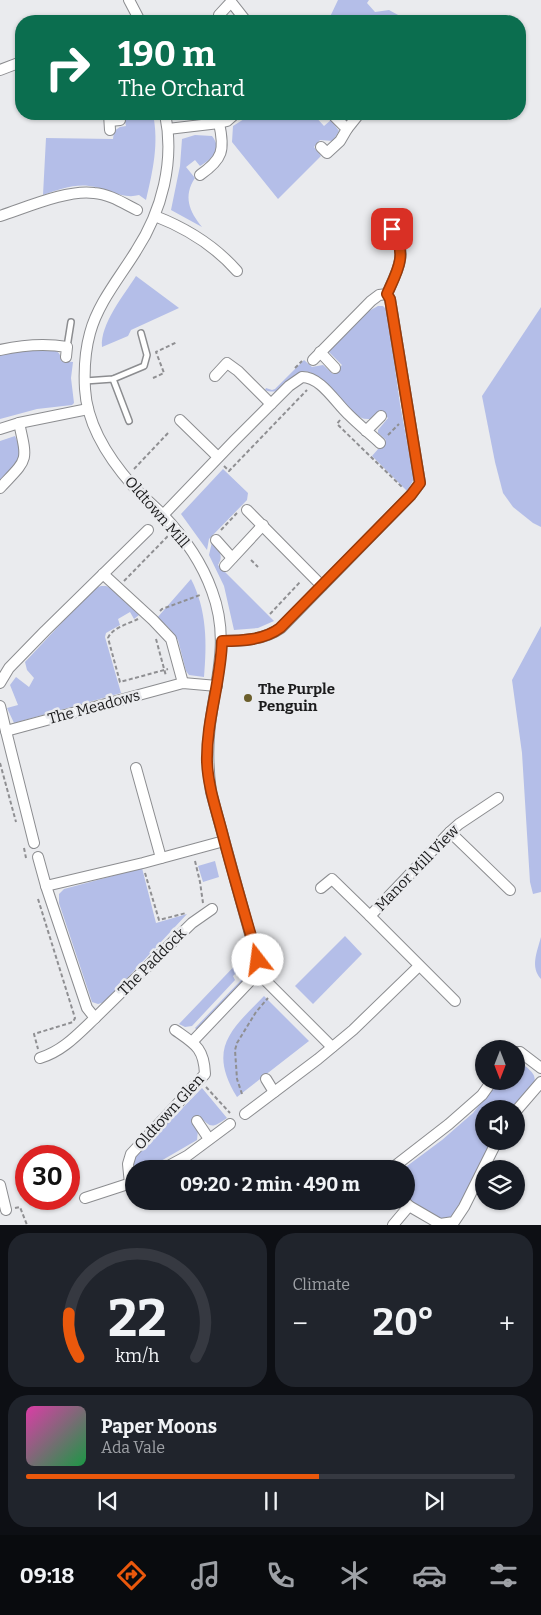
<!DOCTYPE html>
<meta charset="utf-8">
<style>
body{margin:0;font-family:Bitter,serif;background:#20242c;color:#f1f3f6;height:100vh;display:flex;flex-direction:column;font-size:19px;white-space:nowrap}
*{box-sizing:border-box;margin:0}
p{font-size:16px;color:#9ea1a6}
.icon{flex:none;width:28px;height:28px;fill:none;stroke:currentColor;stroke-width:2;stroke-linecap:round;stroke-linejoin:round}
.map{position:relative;height:1225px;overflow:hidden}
.panel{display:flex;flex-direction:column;gap:8px;padding:8px;background:#0d0f14;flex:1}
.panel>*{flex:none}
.hud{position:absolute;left:15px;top:15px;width:511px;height:105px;border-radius:20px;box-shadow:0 1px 4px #0004;background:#0b6e4f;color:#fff;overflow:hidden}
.needle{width:32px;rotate:180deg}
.buttons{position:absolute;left:475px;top:1040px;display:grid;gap:10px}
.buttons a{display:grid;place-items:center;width:50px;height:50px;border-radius:50%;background:#171b24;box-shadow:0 1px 4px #0004;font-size:25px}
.speed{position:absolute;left:15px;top:1145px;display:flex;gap:10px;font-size:25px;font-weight:700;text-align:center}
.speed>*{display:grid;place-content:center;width:65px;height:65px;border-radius:50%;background:#171b24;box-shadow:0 1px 4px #0004;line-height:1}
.speed .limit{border:8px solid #d22;background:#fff;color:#111}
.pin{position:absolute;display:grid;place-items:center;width:42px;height:42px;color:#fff;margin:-21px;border-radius:10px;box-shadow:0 2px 8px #0006}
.me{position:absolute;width:55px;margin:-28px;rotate:345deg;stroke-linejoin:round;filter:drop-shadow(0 0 4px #0008)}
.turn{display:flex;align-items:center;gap:18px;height:105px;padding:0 20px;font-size:22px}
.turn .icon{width:65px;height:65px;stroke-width:2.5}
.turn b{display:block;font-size:35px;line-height:42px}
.big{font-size:38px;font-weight:700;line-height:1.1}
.panel .card{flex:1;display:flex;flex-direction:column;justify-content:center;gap:8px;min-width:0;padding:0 18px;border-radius:20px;background:#20242c}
.panel .dial{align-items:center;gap:0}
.dial svg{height:130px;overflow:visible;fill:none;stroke:#363941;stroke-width:7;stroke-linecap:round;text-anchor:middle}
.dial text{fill:#f1f3f6;stroke:none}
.song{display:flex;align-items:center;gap:15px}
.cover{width:60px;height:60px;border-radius:8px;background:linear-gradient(135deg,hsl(320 70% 55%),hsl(140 70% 35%))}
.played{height:5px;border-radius:2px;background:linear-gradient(90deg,#ea580c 60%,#363941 60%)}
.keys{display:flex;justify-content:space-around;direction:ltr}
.heat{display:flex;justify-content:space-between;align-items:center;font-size:28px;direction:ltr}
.panel .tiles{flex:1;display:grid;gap:8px;grid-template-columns:1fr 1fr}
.card:last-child{grid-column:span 2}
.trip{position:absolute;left:125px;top:1160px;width:290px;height:50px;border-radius:25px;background:#171b24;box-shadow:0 1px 4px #0004;font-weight:700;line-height:50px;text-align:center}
.tabs{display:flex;height:80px;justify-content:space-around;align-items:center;background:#090b0e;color:#9ea1a6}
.tabs .icon{width:35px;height:35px}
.tabs .selected{color:#ea580c}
.tabs b{font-size:22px;color:#f1f3f6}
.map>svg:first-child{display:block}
</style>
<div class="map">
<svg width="541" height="1225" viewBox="0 0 541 1225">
<rect width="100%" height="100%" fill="#eaebee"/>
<g fill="#b4bee8">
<path d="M338,0H369L367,3L375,12L389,10L409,21H331L329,19Z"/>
<path d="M115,114H153C159,144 153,170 146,200L139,195C122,200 106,187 89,186C74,184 58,190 43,195L46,138L113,139L114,131L120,127L126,126L124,117H118Z"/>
<path d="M252,114H313L324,126L331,120L339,131L333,141L320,140L314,147L321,156L278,199L232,142L233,126Z"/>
<path d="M195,135L212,136C223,150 212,159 200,166L195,160L186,167L195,178C183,196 189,211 202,227L171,210L180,166L182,139Z"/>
<path d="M136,276L179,308L131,330L128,336L102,347C100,324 124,295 136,276Z"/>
<path d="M378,306H383L387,310L400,404L414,479L407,491L372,456L386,440L378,433V430L388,418L380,410L370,419C346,421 331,380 309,372C293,367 286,399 265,390L266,388L272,390L275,389L304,360L312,367L323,365L333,374L342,365L328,351L369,311Z"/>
<path d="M541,307V527L533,523L513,507L503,493L495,462L482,396Z"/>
<path d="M52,349C59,352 61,354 61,361L73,362L71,378L74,403L72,405L37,409L0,419V354L20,350Z"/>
<path d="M15,436C26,459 15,465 0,481V441Z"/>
<path d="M223,469L248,493L247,500L209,539L207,550L181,514Z"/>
<path d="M212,542C219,549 224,556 218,565L274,621L258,628L234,630L224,586L209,555Z"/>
<path d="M191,579C207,610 207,643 204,677L189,675L186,671L178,640L167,626L157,618Z"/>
<path d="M101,586H106L110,588L139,615L134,619L130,612L118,619L120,625L106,633L105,637L121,693L14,723L7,708L18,705L10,685L16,677L29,687L34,678L27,670L25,662L83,600L96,588Z"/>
<path d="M541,626V892L533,894L530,882L522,753L512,680Z"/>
<path d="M215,861L219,877L203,882L198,866Z"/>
<path d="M142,868L156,923L187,914L105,1002L98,1004L92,1002L59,903V894L64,889Z"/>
<path d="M345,936L362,954L313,1004L295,986Z"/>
<path d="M541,937V979C530,967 537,952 541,937Z"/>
<path d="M244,956L246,969L241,975L238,971L233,976L235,980L192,1026L185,1027L179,1024Z"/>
<path d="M246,975L248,978L198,1031L195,1028Z"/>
<path d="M264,996L309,1041L237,1097C207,1048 231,1030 264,996Z"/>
<path d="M516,1062C523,1064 529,1068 533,1074C541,1086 519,1101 511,1109H484V1141H492C485,1156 461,1215 447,1219C438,1221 413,1203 406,1197V1169H403L442,1140L473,1113L498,1081H516Z"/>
<path d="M202,1088L227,1118C212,1128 211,1129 199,1115L191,1121L198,1130L197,1140L147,1169H134V1172L132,1160Z"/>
</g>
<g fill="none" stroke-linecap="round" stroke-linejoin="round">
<defs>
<g id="service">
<path d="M67,347L71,322"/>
<path d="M113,379L129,421"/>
<path d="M85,381L113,379L144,366L147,355L141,333"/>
</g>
<g id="minor">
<path d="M129,0L140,21"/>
<path d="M219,15L231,2L246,21"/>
<path d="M0,70L21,62"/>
<path d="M109,114L110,130"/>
<path d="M165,114C175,161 162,211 136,251C120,277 98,303 90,333C85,351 84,371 85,389C87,425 110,460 133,486C142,496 153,505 163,515C183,536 202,563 212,591C230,639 216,677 210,725C207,748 208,769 211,792L259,967L253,978L192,1042"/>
<path d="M110,121L120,120"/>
<path d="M168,129L219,123L227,121L235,114"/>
<path d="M347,129L359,114"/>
<path d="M321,147L327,153L340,141L347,129L332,114"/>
<path d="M200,175C223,159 225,150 219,123"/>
<path d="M0,216C25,208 68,189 94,193C109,194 123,203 137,210"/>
<path d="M155,216C186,228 215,246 237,271"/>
<path d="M0,350C23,345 43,343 67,347L66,357"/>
<path d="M320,352L335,368"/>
<path d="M313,360L371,301L379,295L387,294"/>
<path d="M215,376L227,363L238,371L271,404"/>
<path d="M180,420L218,457"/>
<path d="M0,429L19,423L88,409"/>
<path d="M366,431L381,416"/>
<path d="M0,488C28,458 28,463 19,423"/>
<path d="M247,510L322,586"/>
<path d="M163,515L234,441L289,386L302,377C321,377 335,402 348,414C358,424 369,433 380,443"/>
<path d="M216,540L232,558"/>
<path d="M225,566L263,525"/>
<path d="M103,574L153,620L171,639L183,683"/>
<path d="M222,641C242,641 264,640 281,628L411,495L420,483L390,299L387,294C404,256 407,252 385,216"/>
<path d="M0,683L9,668L45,631L148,530"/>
<path d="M0,706L6,731"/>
<path d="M136,768L161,858"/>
<path d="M450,832L510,890"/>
<path d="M34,843L6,731L183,683L217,686"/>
<path d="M38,857L46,886L143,863L224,841"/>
<path d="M46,886L87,1008L95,1018L192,923L212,909"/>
<path d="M321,888L332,879L370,916"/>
<path d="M257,972L332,1047"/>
<path d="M455,1001L370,916L450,832L459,824L498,798"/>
<path d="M516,1052H520L541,1068"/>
<path d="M40,1058C63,1051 78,1034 95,1018"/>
<path d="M266,1079L274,1092"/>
<path d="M516,1111L541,1082"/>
<path d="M245,1114L318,1059L353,1030L419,966"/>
<path d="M197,1121L209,1139"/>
<path d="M163,1169L187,1156L230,1124"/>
<path d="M391,1169L449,1124L482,1095L492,1081"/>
<path d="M130,1184L128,1164L131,1154L205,1074C204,1048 195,1044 175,1030"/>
<path d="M0,1185L6,1210"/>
<path d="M85,1198L134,1182"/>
<path d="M404,1201L409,1206L440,1224L454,1222L464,1207L497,1141"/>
<path d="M393,1225L409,1206"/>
</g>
</defs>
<use href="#service" stroke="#8c8d90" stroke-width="8"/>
<use href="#minor" stroke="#8c8d90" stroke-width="12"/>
<g stroke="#8f8f92" stroke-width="2" stroke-dasharray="4 2.5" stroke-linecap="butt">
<path d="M295,368L302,361"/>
<path d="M153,378L164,373L156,352L177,342"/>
<path d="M340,420L337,424L403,488"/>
<path d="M388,435L399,424"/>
<path d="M224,466L229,471L307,390"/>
<path d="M134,469L169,432"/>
<path d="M221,530L237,513"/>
<path d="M251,560L258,567"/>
<path d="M124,581L167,537L166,536"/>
<path d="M160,611L162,609L200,595"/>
<path d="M270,614L301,581"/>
<path d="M138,619C128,624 112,628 108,638L120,682L168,669"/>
<path d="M156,639L166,676"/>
<path d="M0,763L16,822"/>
<path d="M24,848L26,858"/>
<path d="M195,861L200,882L203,903"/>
<path d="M145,873L159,920L186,913"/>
<path d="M38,899L75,1018L73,1022L34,1034L38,1049"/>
<path d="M206,1087L230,1113"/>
<path d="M242,1094L237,1079L235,1050L237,1043L256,1012L268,998"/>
<path d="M15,1208L20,1207L27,1225"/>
</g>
<use href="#service" stroke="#fff" stroke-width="5"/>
<use href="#minor" stroke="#fff" stroke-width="10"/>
</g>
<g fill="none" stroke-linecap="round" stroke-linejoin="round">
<defs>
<path id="route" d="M258,960C246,918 233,875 222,832C216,809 208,786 207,762C206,721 221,682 222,641C242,641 264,640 280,628L411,495L420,483L390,299L387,294C398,270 408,254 392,229"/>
</defs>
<use href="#route" stroke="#983908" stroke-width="12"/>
<use href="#route" stroke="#ea580c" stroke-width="9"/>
</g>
<circle fill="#6b5e2b" stroke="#eaebee" stroke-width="2" cx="248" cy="698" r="5"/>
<g text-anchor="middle" stroke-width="5" stroke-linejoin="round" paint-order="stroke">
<g font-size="15" fill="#1b1b1c" stroke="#eaebee">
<text transform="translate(157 512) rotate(49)" y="5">Oldtown Mill</text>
<text transform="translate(94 707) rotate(-15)" y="5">The Meadows</text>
<text transform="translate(417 868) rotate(-46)" y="5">Manor Mill View</text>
<text transform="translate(152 962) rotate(-45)" y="5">The Paddock</text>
<text transform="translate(169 1112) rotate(-48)" y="5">Oldtown Glen</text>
</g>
<g font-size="15" font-weight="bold" fill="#1b1b1c" stroke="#eaebee" text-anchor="start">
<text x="258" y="694">The Purple<tspan x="258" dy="17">Penguin</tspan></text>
</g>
</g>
</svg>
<div class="buttons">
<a><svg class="needle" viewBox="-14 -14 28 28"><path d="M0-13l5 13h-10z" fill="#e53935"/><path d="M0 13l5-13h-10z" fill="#9ea1a6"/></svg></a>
<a><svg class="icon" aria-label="sound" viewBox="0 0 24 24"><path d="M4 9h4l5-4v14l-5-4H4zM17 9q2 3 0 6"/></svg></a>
<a><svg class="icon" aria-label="layers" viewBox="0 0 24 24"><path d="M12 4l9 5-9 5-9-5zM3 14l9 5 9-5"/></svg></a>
</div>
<div class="speed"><div class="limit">30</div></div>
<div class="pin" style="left:392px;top:229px;background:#d93025"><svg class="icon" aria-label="arrive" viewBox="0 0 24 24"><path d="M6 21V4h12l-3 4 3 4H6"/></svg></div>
<svg class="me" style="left:258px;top:960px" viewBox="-20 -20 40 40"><circle r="19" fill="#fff"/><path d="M0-13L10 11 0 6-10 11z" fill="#ea580c"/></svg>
<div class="trip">09:20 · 2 min · 490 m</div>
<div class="hud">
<div class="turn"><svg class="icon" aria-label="right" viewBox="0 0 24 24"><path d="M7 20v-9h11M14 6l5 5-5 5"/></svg><div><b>190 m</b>The Orchard</div></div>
</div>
</div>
<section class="panel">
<div class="tiles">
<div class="card dial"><svg viewBox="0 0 100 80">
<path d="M14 69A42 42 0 1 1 86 69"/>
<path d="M14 69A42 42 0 0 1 8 42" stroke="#ea580c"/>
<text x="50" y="56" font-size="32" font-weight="700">22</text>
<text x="50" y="72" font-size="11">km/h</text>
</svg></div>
<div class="card"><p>Climate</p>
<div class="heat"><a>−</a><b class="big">20°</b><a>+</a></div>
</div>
<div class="card">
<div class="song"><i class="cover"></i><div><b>Paper Moons</b><p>Ada Vale</p></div></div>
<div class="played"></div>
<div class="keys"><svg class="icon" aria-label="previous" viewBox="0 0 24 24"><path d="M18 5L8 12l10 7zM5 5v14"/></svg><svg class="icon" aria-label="pause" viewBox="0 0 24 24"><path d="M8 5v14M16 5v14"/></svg><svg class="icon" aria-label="next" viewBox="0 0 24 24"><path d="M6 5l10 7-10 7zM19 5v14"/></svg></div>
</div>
</div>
</section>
<nav class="tabs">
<b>09:18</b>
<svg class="icon selected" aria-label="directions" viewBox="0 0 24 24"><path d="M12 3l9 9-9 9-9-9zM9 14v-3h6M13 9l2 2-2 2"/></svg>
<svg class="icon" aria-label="music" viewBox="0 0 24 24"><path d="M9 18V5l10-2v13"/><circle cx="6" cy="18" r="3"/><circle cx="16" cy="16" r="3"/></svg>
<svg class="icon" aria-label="phone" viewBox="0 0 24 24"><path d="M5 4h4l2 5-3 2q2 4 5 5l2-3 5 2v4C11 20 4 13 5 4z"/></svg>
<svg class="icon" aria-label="climate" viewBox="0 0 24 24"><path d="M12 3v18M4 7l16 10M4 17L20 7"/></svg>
<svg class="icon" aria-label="car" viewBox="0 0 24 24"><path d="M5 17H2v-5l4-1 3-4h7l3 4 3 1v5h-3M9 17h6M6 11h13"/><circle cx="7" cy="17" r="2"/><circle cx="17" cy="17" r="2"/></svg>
<svg class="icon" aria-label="filters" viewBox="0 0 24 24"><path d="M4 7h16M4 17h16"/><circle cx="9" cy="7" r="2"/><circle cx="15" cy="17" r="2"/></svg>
</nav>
